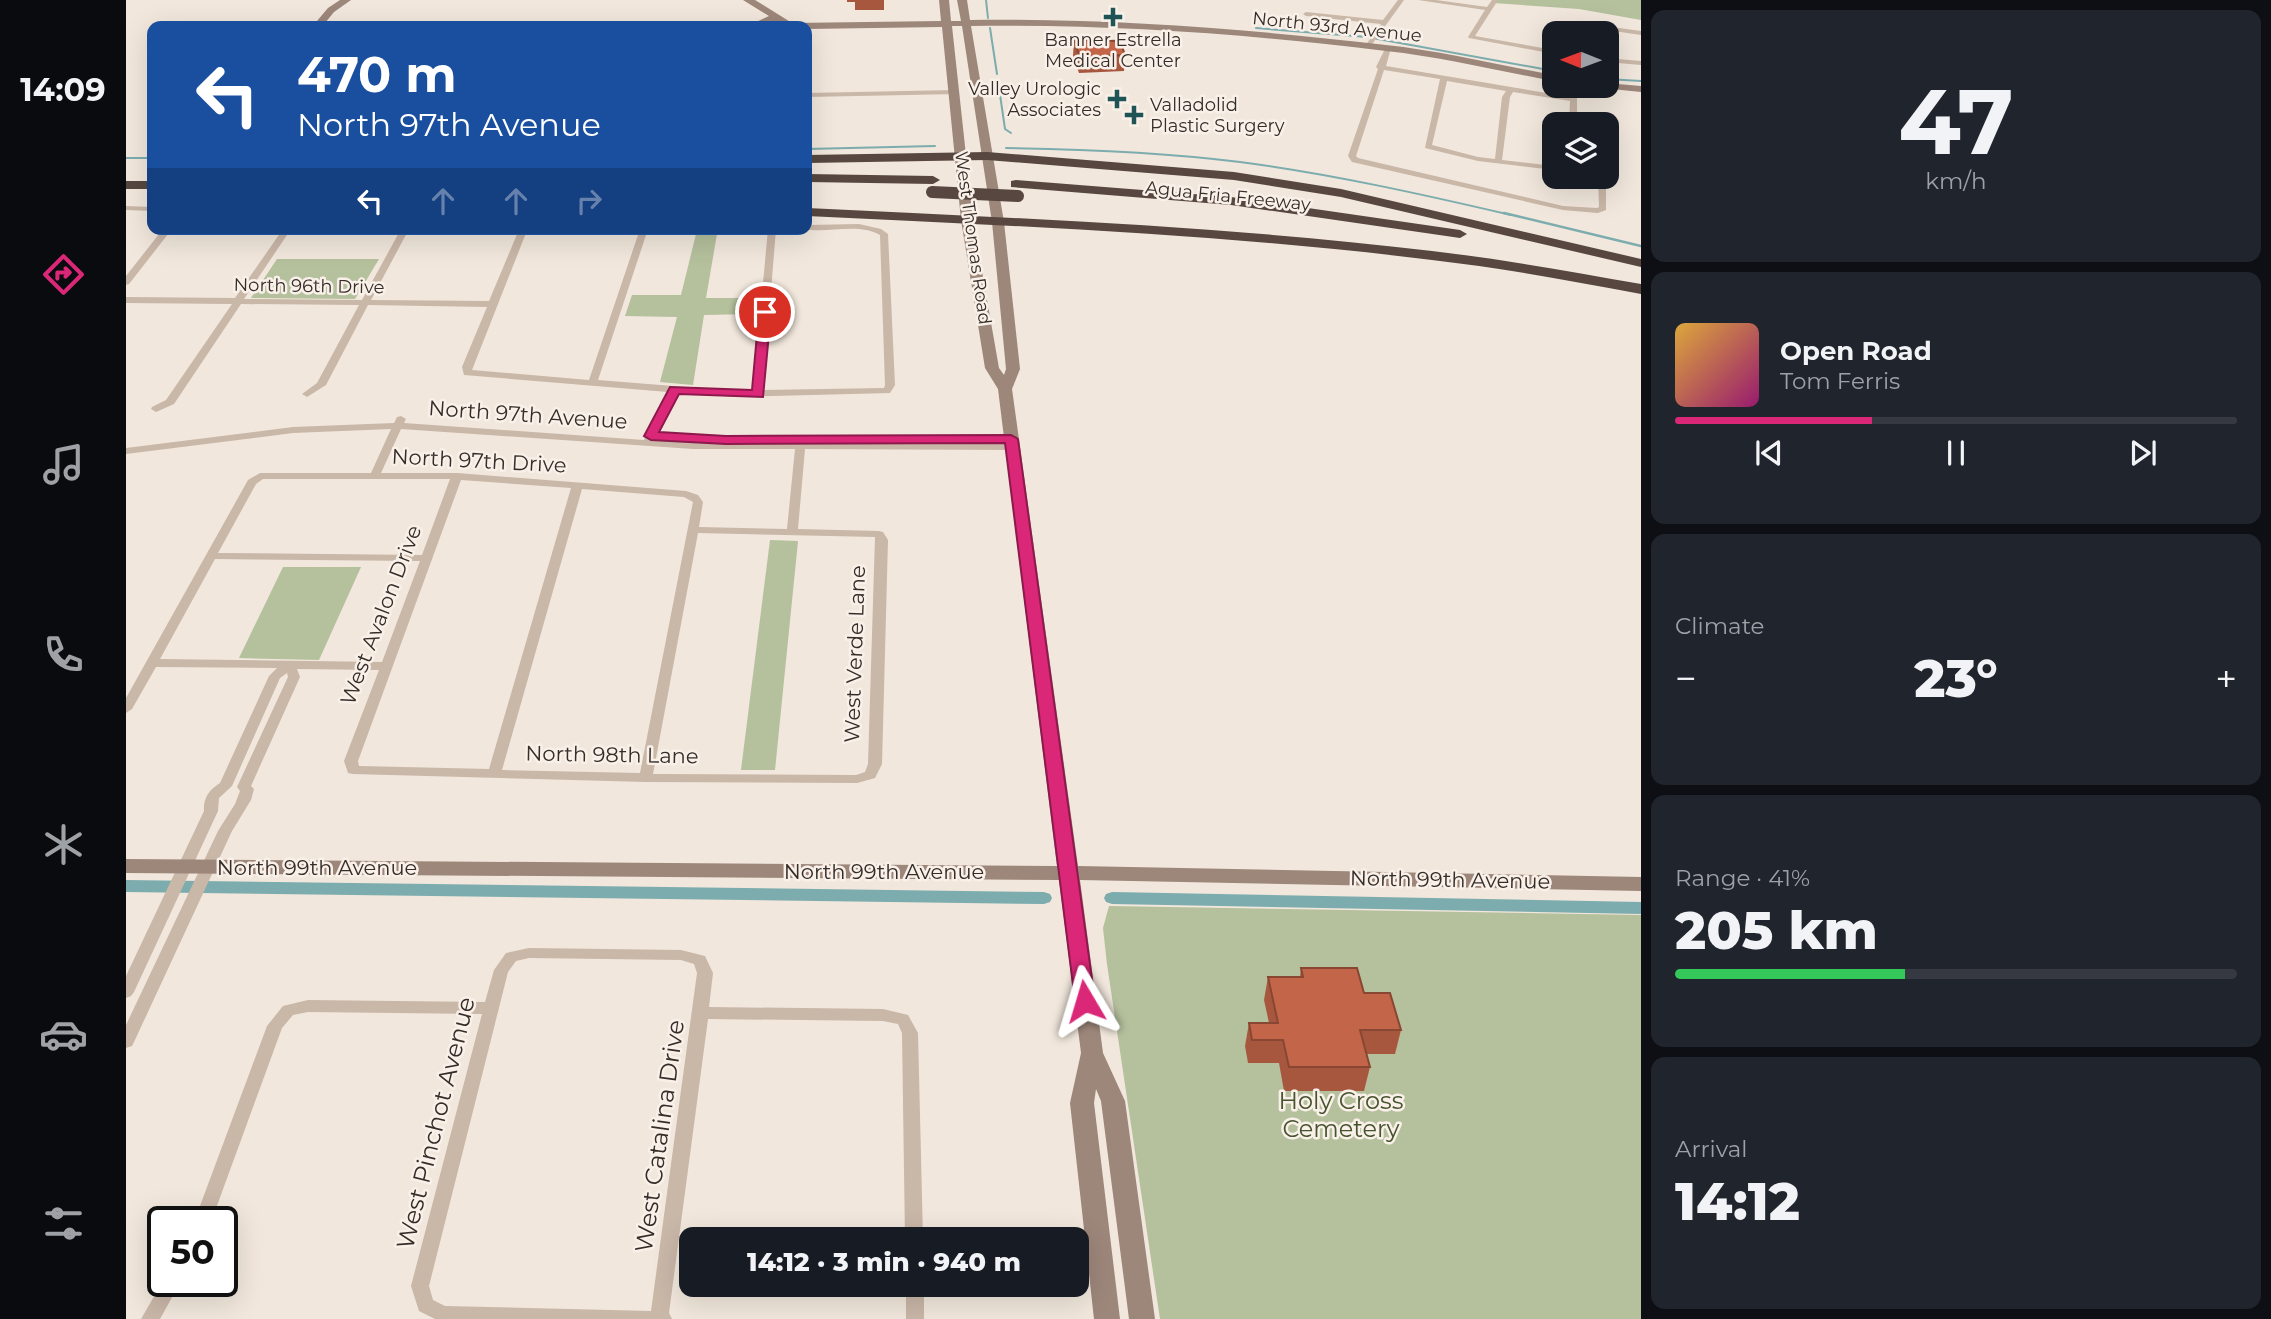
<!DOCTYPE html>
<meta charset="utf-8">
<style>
body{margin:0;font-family:Montserrat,sans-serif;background:#20242c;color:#f1f3f6;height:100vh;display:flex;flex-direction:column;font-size:26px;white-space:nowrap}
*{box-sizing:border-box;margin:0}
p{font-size:23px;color:#9ea1a6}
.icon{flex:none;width:38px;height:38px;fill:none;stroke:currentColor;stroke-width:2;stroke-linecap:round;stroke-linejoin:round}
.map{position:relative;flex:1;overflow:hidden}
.panel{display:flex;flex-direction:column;gap:10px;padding:10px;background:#0d0f14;width:630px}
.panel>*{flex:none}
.hud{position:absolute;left:21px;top:21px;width:665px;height:214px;border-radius:14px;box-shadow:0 7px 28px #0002;background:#1a4fa0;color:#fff;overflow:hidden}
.needle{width:46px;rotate:271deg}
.tools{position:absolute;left:1416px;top:21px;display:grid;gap:14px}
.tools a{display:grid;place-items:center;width:77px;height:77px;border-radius:14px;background:#171b24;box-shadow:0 7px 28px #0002;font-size:35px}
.speed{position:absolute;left:21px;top:1206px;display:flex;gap:14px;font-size:35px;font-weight:700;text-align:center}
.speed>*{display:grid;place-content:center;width:91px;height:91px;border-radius:50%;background:#171b24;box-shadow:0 7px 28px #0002;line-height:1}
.speed .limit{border:4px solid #111;border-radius:10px;background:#fff;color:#111}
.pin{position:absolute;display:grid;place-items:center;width:60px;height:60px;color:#fff;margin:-30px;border:4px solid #fff;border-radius:50%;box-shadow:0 2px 7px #0007}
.me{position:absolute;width:77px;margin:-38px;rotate:353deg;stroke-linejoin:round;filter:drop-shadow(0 0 5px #0008)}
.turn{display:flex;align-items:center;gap:24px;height:147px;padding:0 35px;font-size:32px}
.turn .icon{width:91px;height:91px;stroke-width:2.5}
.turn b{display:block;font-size:49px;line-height:60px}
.lanes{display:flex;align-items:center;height:66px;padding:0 35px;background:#0003;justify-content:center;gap:35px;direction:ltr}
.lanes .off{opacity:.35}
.big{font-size:52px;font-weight:800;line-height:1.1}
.panel .widget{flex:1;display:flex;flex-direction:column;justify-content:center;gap:10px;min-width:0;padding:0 24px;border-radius:14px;background:#20242c}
.panel .dial{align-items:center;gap:0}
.dial b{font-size:91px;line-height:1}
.song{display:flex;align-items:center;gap:21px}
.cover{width:84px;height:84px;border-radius:10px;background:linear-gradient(135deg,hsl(40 70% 55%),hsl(320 70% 35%))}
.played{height:7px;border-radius:4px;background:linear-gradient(90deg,#db2777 35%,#363941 35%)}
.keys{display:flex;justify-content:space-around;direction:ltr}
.heat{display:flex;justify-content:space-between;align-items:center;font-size:38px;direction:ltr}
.charge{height:10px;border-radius:5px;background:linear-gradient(90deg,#34c759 41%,#363941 0)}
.trip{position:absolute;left:553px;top:1227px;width:410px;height:70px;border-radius:14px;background:#171b24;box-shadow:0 7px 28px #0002;font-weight:800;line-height:70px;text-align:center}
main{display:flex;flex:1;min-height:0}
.tab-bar{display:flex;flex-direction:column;width:126px;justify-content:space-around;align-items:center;background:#090b0e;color:#9ea1a6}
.tab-bar .icon{width:49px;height:49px}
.tab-bar .active{color:#db2777}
.tab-bar b{font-size:32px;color:#f1f3f6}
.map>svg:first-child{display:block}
</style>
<main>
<nav class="tab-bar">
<b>14:09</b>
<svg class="icon active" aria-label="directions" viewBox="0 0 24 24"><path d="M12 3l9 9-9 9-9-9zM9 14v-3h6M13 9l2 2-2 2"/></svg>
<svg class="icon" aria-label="music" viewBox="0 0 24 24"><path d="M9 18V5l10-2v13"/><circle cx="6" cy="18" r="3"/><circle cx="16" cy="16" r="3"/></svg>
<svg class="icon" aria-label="phone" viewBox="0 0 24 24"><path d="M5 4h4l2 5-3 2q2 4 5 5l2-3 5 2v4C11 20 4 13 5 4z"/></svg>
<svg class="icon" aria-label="climate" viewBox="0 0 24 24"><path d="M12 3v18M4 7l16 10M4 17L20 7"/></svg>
<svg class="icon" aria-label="car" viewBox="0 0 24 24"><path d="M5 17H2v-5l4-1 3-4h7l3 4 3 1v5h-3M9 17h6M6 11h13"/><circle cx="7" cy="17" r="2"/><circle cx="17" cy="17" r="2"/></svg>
<svg class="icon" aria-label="filters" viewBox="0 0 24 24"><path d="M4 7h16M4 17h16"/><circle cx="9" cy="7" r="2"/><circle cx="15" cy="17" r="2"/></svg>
</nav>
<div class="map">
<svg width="1515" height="1319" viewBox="0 0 1515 1319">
<rect width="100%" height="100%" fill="#f1e7dc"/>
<g fill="#b5c09d">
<path d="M1369,0H1515V20L1453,9L1367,3Z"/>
<path d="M570,234H591L580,298H628L626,314L578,315L567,385L534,382L551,317L499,316L506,295H555Z"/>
<path d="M151,259H253L229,299L125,298Z"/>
<path d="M644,540L672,541L649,770H615Z"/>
<path d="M157,567H235L193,660L113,658Z"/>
<path d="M983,906L1515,915V1319H1034L981,964L977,928Z"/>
</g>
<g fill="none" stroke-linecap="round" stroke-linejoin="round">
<g stroke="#7cacae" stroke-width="2">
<path d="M860,0L862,18"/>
<path d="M864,28L871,74"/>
<path d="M1130,28L1241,37L1428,71"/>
<path d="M1480,79L1515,81"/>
<path d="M872,81L879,129L885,133"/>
<path d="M880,148C958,149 1036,152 1114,162C1205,174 1295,194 1385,215"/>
<path d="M681,149L809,146"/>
<path d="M0,158H26"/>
</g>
<path stroke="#7cacae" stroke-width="2.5" d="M1378,213L1515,246"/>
<g fill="#7cacae" fill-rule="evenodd">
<path d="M0,880L918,892L924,894L926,898L924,902L918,904L0,892Z"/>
<path d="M986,892L1515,902V914L986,904L980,902L978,898L980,894Z"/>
</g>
<g fill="#c9b7a8" fill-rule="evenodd">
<path d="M1272,0H1278L1244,47L1242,48L1239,46L1255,24L1180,16L1177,14L1180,12L1257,20Z"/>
<path d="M1292,0H1310L1361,7L1366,0H1372L1349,36L1428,50V54L1343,38L1342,37L1359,10Z"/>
<path d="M1456,23L1515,31V35L1454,26V24Z"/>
<path d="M1260,47L1265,48L1260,66L1444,97V86H1451V124H1443L1444,101L1387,92L1384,97L1376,160L1428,166V170L1352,161L1299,148L1314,79L1258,70L1230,156L1232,158L1437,206L1471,208L1473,207L1472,177H1480V210L1472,213L1437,210L1226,162L1222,156L1252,69L1250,67ZM1321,81L1380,91L1376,97L1369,159L1352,157L1306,145Z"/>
<path d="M1480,58L1515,61V65L1480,62Z"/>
<path d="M829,90L833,92L832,94L681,97V93Z"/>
<path d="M0,206L26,207V211L0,210Z"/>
<path d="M733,224L755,229L762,234L769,385L764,393L609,397L551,392L528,440L567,443H669L671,437L675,436L680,439V443L886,444L891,447L886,450L679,449L672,529L753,531L757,532L762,540L756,764L749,778L731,783L520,782L227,774L222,773L218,761L253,670L171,669L174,677L125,786L128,789L125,800L106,831L8,1042L6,1046L0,1048V1025L92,831L109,804L114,791L111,787L162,677L161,673L154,678L106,786L93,798L92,811L8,992L5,996L0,998V976L78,811C77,798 83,790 94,783L143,676L151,668L30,667L6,709L0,713V698L122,480L134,473H245L265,429L167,433L0,454V448L167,427L268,423L271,417L275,416L280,419L278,423L518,440L542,392L338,375L336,367L361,307L242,305L200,385L181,397L176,394L191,383L233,305L115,304L48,404L30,412L25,409L26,407L40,400L106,304L0,303V297L109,298L157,229H165L118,299L236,300L275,229H283L245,300L363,301L392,232L394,229H404L400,233L346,370L463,380L514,229H522L472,380L609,391H627L642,229H650L637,390L758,388L759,385L754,235C731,222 702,234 678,229H681V225ZM275,429L567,449H669L661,529L573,527L577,502L572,495L560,491L331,473H255ZM137,479H324L296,555L92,553L130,484ZM335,480L445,488L363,769L233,766L232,761ZM456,489L558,497L567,502L514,773L376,770ZM572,533L749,537L742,764L739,772L730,775L527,774ZM89,559L294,561L256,662L34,659Z"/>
<path d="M37,229H46L3,284L0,285V276Z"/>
<path d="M403,948L555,950L579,956L587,973L583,1007L757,1009L782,1015L792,1033L797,1239H779L776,1033L772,1024L757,1021L582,1019L543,1313L546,1319H309L293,1311L285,1286L356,1014L182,1012L167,1015L156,1028L85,1222H68L141,1026L157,1006L182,1000L359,1002L368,970L380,953ZM403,958L555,960L568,964L571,973L525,1311L319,1306L307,1300L303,1286L382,972L390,961Z"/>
<path d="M37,1281H55L34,1319H15Z"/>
<rect x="780" y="1284" width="18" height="35"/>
</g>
<g fill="#9d867a" fill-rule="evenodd">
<path d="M214,0H225L208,12L199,23H193L191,21L202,8Z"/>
<path d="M617,0H629L666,23L815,21L813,0H823L825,21H835L831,0H841L844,20C983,18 1122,29 1260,45C1316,51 1372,65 1428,75V81C1372,71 1316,57 1260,51C1122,34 984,24 845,26L878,222L894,369L886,389L952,866L1515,877V891L954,880L977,1053L999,1101L1029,1319H1003L975,1101L970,1089L968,1103L994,1319H968L944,1103L955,1053L933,880L0,873V859L931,866L872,389L859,368L835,220L816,27L681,29V26H655L656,24L647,22L638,24V26H628L626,24L643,16ZM826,26H836L866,222L880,369L878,375L873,368L847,220Z"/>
<path d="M1480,83L1515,86V92L1476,88L1475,86H1480Z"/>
</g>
<g fill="#574740" fill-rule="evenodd">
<path d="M861,152L1108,172L1215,189L1515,259V267L1215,197L1108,180L861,160L681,163V155Z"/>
<path d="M681,174L807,176L814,180L807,184L681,182Z"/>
<path d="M890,180L1105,197L1334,230L1341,234L1334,238L1105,205L885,187V181Z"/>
<rect x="0" y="181" width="26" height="8"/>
<path d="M681,208C889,218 1098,226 1306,251C1376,259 1445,272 1515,284V294C1445,281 1376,268 1306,260C1098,234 889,226 681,216Z"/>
</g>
<path stroke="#574740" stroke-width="12" d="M806,192L892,196"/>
</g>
<g fill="#a8573f">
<path d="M721,0H758V10H729V2H721Z"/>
<path d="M948,40L999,55L998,71L953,73L947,56Z"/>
<path d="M1175,968L1238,993L1275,1030L1269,1054H1240L1244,1067L1238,1091H1158L1153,1063H1122L1119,1046L1123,1023H1143L1138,1000L1142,977H1174Z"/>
</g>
<g fill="#c36549" stroke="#884733" stroke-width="2">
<path d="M948,40L994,41L999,55L954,57Z"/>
<path d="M1175,968H1231L1238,993H1264L1275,1030H1234L1244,1067H1163L1157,1040H1126L1123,1023H1152L1142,977H1177Z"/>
</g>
<path fill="#db2777" stroke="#8e194d" stroke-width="2" d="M639,308L645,312L637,397L553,394L533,432L600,436L885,435L892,439L969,1001L966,1006L959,1008L952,1006L949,1001L879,443L600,444L525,440L518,436L544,387L626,390L633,312Z"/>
<g fill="#1f5457" stroke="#f9f1e9" stroke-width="2.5">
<path d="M983.5 6.5h7v7h7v7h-7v7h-7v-7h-7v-7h7z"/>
<path d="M987.5 88.5h7v7h7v7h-7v7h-7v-7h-7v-7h7z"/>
<path d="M1004.5 104.5h7v7h7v7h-7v7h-7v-7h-7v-7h7z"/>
</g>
<g text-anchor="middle" stroke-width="5" stroke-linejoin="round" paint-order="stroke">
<g font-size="18" fill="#362d28" stroke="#f9f1e9">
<text transform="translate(1211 27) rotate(6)" y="6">North 93rd Avenue</text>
<text transform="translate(1102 196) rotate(6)" y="6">Agua Fria Freeway</text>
<text transform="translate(847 238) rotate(82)" y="6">West Thomas Road</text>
<text transform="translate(183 286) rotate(1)" y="6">North 96th Drive</text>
</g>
<g font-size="18" fill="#362d28" stroke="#f9f1e9">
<text x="987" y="46">Banner Estrella<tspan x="987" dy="21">Medical Center</tspan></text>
<text x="975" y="95" text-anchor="end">Valley Urologic<tspan x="975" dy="21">Associates</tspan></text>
<text x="1024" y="111" text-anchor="start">Valladolid<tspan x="1024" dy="21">Plastic Surgery</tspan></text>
</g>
<g font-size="21" fill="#362d28" stroke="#f9f1e9">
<text transform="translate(402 415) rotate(4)" y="7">North 97th Avenue</text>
<text transform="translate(353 461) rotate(3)" y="7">North 97th Drive</text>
<text transform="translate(255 615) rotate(-69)" y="7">West Avalon Drive</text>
<text transform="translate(729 654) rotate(-88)" y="7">West Verde Lane</text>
<text transform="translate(486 755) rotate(1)" y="7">North 98th Lane</text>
<text x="191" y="875">North 99th Avenue</text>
<text x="758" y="879">North 99th Avenue</text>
<text transform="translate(1324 880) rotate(1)" y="7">North 99th Avenue</text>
</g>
<g font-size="24" fill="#46542d" stroke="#f9f1e9">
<text x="1215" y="1109">Holy Cross<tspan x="1215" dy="28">Cemetery</tspan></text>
</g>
<g font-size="24" fill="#362d28" stroke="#f9f1e9">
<text transform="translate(310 1123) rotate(-76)" y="8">West Pinchot Avenue</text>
<text transform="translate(534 1136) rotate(-82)" y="8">West Catalina Drive</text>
</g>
</g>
</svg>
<div class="tools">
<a><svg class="needle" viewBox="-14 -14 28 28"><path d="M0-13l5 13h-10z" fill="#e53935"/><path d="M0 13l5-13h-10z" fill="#9ea1a6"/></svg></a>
<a><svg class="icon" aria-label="layers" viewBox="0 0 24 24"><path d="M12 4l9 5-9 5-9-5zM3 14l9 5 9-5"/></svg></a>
</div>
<div class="speed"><div class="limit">50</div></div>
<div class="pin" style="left:639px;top:312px;background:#d93025"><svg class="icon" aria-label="arrive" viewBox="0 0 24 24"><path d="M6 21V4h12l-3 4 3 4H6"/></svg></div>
<svg class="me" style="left:959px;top:1001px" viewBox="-20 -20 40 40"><path d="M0-17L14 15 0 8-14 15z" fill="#db2777" stroke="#fff" stroke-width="4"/></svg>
<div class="trip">14:12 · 3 min · 940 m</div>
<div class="hud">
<div class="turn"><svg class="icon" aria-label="left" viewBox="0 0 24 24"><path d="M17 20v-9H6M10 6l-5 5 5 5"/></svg><div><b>470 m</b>North 97th Avenue</div></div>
<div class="lanes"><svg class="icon" aria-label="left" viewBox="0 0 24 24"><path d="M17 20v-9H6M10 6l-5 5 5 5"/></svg><svg class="icon off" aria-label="ahead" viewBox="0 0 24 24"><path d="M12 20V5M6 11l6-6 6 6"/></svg><svg class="icon off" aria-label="ahead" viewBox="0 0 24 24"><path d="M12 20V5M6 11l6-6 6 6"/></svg><svg class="icon off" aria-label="right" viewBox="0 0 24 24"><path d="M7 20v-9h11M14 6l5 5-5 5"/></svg></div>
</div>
</div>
<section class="panel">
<div class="widget dial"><b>47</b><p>km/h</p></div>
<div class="widget">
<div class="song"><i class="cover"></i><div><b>Open Road</b><p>Tom Ferris</p></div></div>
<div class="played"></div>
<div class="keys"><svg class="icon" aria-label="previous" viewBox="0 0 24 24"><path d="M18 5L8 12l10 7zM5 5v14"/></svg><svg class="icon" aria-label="pause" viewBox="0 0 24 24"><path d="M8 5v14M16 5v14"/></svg><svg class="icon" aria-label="next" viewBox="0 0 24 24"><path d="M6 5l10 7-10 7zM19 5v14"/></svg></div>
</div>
<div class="widget"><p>Climate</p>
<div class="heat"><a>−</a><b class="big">23°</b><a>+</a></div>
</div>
<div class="widget"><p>Range · 41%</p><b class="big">205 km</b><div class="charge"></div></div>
<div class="widget"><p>Arrival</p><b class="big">14:12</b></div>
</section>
</main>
